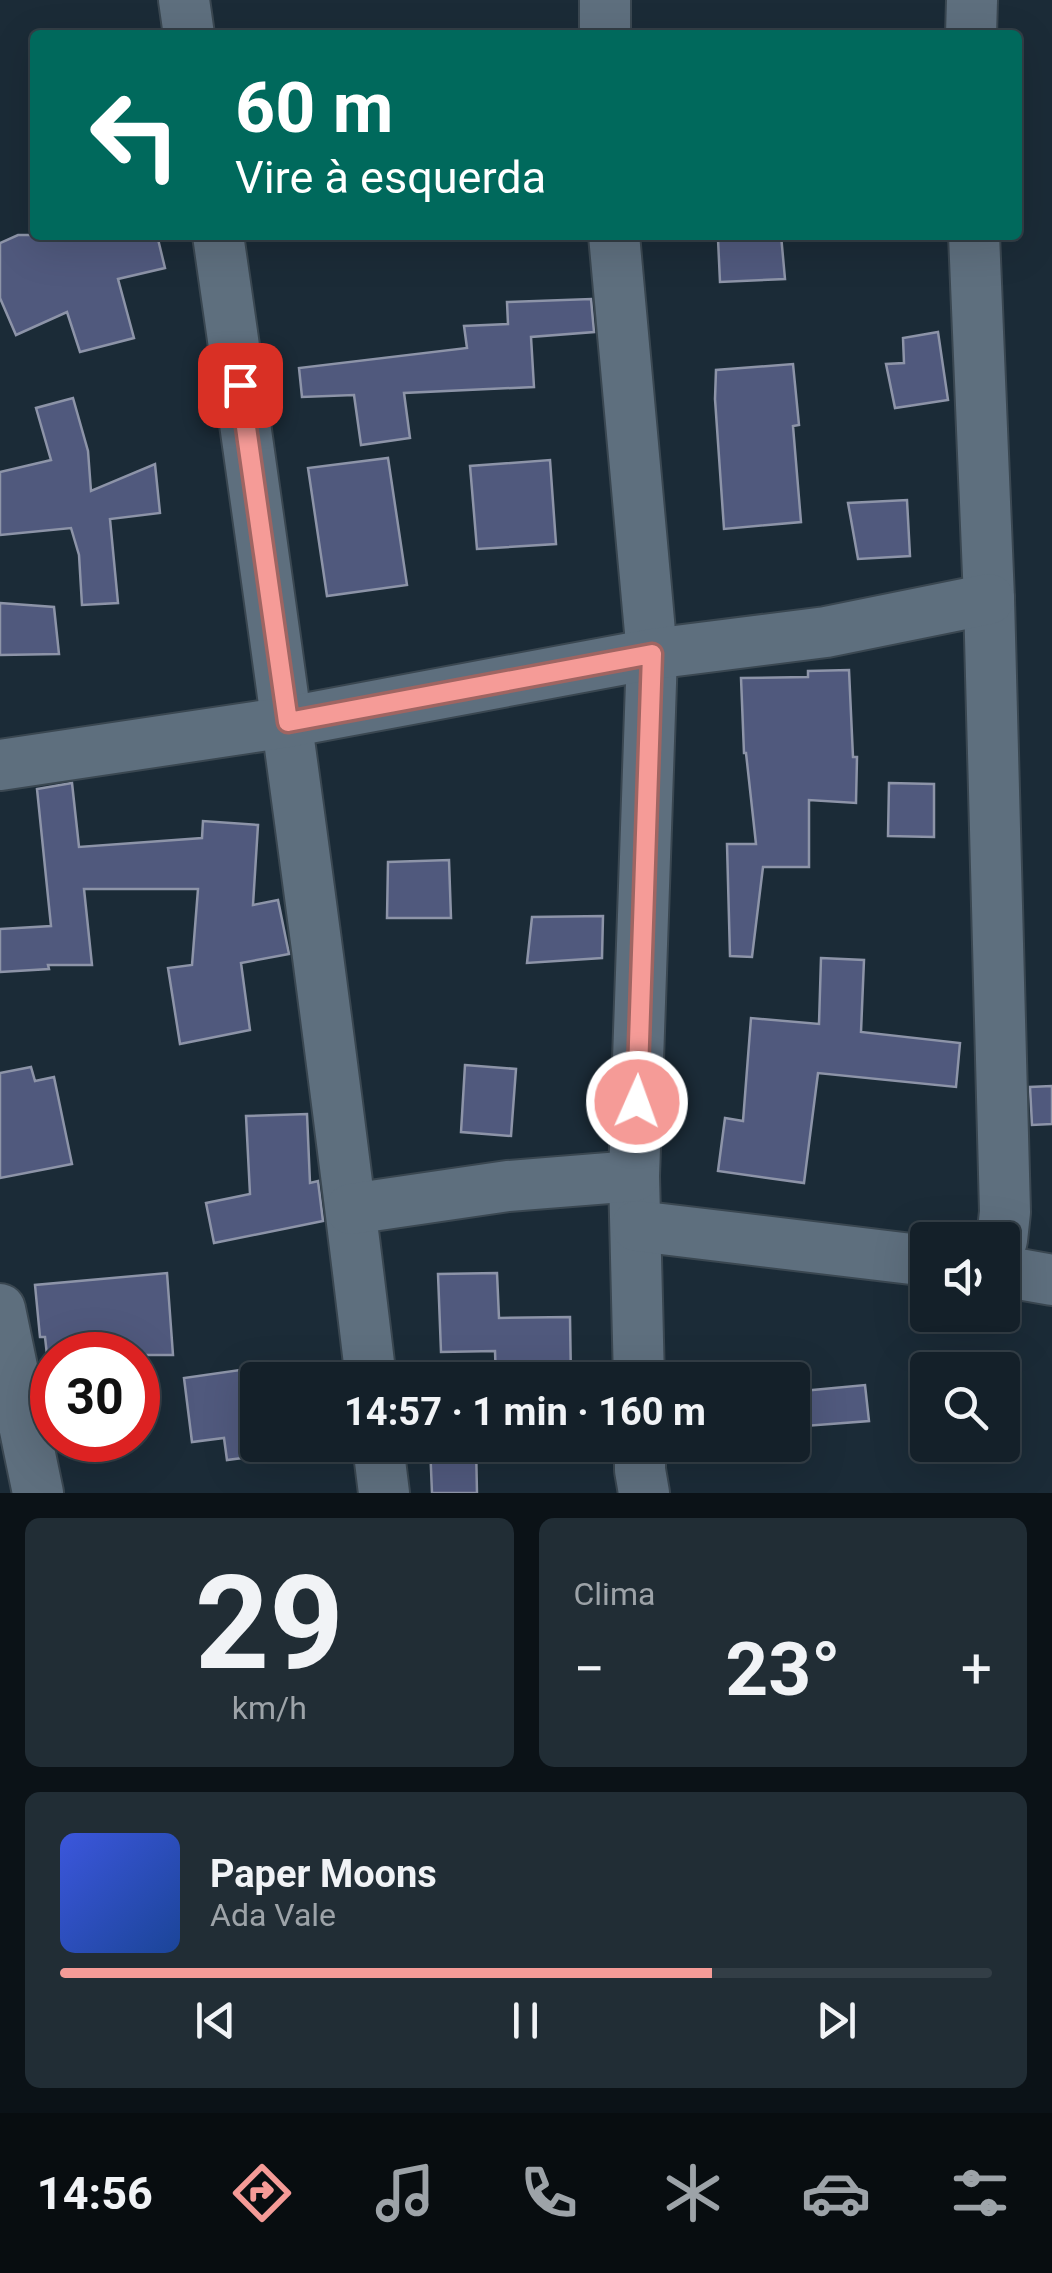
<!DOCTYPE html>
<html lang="pt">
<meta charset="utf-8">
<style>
body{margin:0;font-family:Roboto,sans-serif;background:#212d35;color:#f1f3f6;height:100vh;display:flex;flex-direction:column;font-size:38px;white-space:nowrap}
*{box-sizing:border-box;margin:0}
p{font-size:32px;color:#9da3a8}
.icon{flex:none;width:55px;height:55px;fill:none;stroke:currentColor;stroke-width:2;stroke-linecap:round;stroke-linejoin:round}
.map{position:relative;height:1493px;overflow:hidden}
.panel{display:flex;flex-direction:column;gap:25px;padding:25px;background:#0b1217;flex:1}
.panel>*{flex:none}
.top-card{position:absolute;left:30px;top:30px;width:992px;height:210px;border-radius:10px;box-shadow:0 10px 40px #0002,0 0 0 2px #333e46;background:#00695c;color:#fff;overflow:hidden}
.buttons{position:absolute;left:910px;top:1222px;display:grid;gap:20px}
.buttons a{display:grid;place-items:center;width:110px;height:110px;border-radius:10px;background:#142029;box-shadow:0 10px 40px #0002,0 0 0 2px #333e46;font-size:50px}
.speed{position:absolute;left:30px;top:1332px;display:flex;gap:20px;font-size:50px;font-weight:700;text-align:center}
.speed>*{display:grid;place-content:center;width:130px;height:130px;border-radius:50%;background:#142029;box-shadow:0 10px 40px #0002,0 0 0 2px #333e46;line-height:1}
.speed .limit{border:15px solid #d22;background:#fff;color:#111}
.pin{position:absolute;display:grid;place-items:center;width:85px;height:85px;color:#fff;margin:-42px;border-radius:20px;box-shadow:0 5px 15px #0006}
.me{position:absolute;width:110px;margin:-55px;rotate:2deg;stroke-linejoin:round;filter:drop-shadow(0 0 8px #0008)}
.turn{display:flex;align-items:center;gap:35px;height:210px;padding:0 40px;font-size:45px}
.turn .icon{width:130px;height:130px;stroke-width:2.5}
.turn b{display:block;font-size:70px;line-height:85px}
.big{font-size:75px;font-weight:700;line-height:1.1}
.panel .widget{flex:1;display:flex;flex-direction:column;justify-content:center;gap:15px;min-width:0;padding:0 35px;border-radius:15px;background:#212d35}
.panel .dial{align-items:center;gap:0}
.dial b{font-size:130px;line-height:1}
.song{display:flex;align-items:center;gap:30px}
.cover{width:120px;height:120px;border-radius:15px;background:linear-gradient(135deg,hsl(230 70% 55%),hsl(220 70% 35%))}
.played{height:10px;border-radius:5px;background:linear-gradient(90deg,#f59b97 70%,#333e46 70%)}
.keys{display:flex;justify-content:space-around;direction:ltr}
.heat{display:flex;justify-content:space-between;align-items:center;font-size:55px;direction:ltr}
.panel .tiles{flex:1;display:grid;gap:25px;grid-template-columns:1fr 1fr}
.widget:last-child{grid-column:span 2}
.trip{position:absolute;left:240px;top:1362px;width:570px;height:100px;border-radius:10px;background:#142029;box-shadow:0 10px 40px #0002,0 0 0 2px #333e46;font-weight:700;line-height:100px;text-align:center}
.menu{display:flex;height:160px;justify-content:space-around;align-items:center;background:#080d10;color:#9da3a8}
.menu .icon{width:70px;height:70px}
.menu .selected{color:#f59b97}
.menu b{font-size:45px;color:#f1f3f6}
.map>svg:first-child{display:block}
</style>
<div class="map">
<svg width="1052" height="1493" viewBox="0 0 1052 1493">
<rect width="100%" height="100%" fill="#1b2b37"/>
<g fill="#50597d" stroke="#8d94a8" stroke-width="2.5">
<path d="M18,235H157L165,268L118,279L134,338L80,352L67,312L16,335L0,298V243Z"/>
<path d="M741,235H781L785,279L720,282L718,239Z"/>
<path d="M591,299L594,332L531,337L534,387L404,393L410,438L361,445L354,395L302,397L299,368L467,348L464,326L508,324L507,302Z"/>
<path d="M938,332L948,400L895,408L886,364L904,363L903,338Z"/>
<path d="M793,364L799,425L793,426L801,522L724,529L715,399L716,370Z"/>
<path d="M73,398L88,451L91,491L155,464L160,513L110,519L118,603L82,605L79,555L71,528L0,535V472L51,460L36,408Z"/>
<path d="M388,458L407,585L327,596L308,468Z"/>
<path d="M550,460L556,544L477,549L470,466Z"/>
<path d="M907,500L910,556L858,559L848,503Z"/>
<path d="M0,603L54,607L59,654L0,655Z"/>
<path d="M849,670L853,757H857L856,803L809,800V867H763L752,957L730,956L727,844H756L746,753H744L741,678L808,677V671Z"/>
<path d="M72,783L79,847L202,838L203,821L258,825L253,905L278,900L289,954L241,963L250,1030L180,1044L168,968L192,965L198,889H84L92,965H48L49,969L0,972V929L51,926L37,789Z"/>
<path d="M889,783L934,784V837L888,836Z"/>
<path d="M449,860L451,918H387L388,862Z"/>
<path d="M603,916L602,958L527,963L532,917Z"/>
<path d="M821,958L864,960L861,1032L960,1043L956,1087L818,1073L804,1183L718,1171L725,1118L743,1121L751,1018L819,1024Z"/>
<path d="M465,1065L516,1069L511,1136L461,1132Z"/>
<path d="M31,1067L35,1081L54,1077L72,1164L0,1178V1073Z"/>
<path d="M1052,1086V1124L1032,1125L1030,1087Z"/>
<path d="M307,1114L310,1183L318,1181L323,1221L214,1243L206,1203L250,1194L246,1116Z"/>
<path d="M167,1273L173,1355H47L45,1337H40L35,1285Z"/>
<path d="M497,1273L499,1318L570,1317L571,1380H496L495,1351L441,1352L438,1274Z"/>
<path d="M276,1365L278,1380H258V1445H287L288,1452L227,1460L224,1438L192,1442L184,1378Z"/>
<path d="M865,1385L869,1421L792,1427V1392Z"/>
<path d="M430,1445H476L477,1493H432Z"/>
</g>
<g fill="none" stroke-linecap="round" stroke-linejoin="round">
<defs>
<g id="minor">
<path d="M184,0L189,35"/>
<path d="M605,35V0"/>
<path d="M971,35L972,0"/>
<path d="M218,235C273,616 326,997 371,1380"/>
<path d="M614,235L652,654L634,1176L639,1380"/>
<path d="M974,235L989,599L1005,1212L1002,1240"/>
<path d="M0,765L288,722L652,654L826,632L989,599"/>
<path d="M351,1209L508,1186L634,1176"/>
<path d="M637,1226L928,1261"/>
<path d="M1002,1271L1052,1280"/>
<path d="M0,1309L38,1493"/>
<path d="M378,1445L384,1493"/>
<path d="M640,1445V1470L644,1493"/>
</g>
</defs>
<use href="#minor" stroke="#3a4751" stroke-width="54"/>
<use href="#minor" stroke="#5e6f7e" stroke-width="50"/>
</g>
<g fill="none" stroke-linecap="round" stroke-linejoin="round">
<defs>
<path id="route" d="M240,385L288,722L652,654L637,1102"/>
</defs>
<use href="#route" stroke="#9f6562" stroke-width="25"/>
<use href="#route" stroke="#f59b97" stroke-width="18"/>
</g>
</svg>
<div class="buttons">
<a><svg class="icon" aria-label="sound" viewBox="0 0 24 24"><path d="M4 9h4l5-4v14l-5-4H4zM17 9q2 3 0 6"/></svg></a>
<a><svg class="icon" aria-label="search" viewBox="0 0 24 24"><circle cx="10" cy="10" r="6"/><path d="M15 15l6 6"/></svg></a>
</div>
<div class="speed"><div class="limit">30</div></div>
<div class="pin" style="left:240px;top:385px;background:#d93025"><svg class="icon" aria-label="arrive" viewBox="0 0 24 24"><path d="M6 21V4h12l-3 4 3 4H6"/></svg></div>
<svg class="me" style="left:637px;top:1102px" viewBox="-20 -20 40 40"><circle r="17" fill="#f59b97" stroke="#fff" stroke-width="3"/><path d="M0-11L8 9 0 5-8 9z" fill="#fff"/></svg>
<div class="trip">14:57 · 1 min · 160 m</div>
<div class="top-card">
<div class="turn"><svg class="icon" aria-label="left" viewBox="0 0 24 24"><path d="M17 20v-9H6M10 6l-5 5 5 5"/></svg><div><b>60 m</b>Vire à esquerda</div></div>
</div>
</div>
<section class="panel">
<div class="tiles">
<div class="widget dial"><b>29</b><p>km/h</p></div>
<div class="widget"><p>Clima</p>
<div class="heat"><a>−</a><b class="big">23°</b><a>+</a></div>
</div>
<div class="widget">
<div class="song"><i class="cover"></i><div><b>Paper Moons</b><p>Ada Vale</p></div></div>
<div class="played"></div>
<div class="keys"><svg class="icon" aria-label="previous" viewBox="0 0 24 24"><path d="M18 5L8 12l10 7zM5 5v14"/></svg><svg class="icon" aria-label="pause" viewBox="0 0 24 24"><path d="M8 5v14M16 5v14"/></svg><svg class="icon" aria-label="next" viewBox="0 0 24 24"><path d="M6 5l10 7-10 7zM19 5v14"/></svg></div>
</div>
</div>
</section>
<nav class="menu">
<b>14:56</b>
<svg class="icon selected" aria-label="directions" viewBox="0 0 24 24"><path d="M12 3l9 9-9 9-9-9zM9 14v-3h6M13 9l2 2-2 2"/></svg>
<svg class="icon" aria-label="music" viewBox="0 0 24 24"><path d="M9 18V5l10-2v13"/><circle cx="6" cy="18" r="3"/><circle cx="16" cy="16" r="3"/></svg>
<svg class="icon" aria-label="phone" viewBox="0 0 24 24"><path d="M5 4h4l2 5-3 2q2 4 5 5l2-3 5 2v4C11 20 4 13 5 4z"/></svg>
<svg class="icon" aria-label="climate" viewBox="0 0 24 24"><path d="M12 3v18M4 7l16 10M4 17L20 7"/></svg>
<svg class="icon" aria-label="car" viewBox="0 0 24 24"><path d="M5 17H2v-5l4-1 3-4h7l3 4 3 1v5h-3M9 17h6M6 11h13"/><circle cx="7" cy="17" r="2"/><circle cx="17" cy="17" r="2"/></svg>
<svg class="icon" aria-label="filters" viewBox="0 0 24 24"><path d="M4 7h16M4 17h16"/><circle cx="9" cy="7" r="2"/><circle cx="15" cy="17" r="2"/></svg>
</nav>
